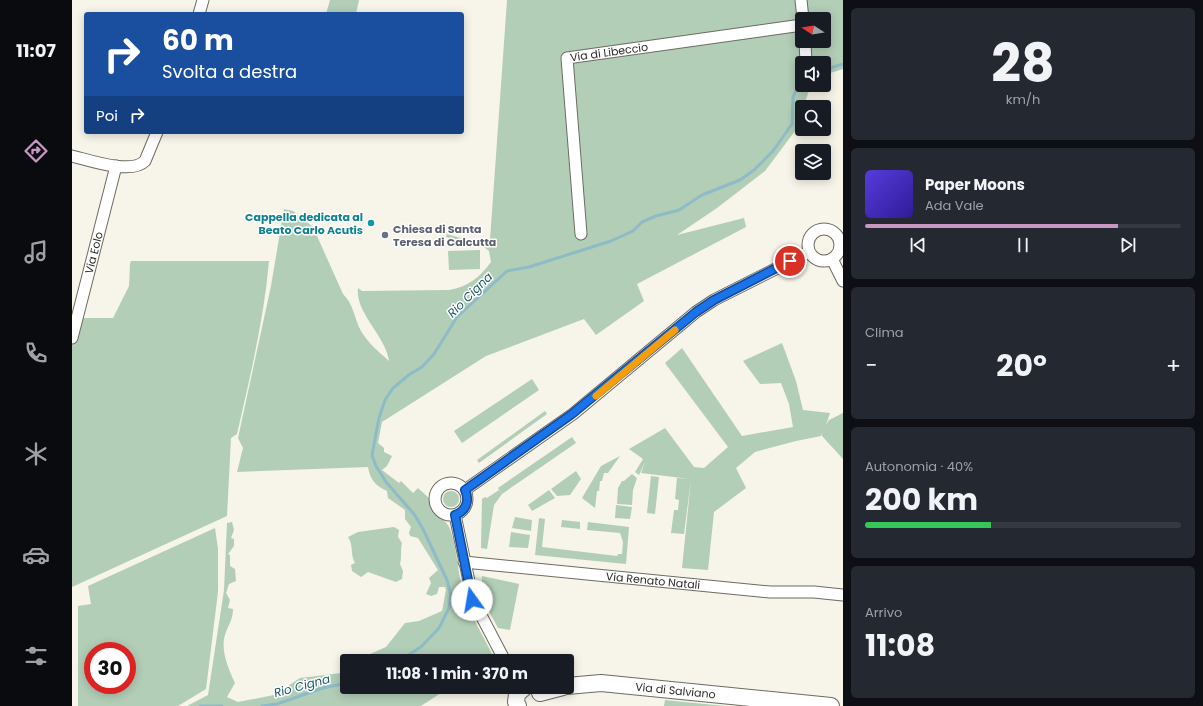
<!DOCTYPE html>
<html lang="it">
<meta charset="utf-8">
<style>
body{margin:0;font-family:Poppins,sans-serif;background:#242831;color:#f1f3f6;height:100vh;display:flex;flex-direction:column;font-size:15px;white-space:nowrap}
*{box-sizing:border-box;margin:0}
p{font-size:13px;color:#9ea1a6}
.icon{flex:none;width:22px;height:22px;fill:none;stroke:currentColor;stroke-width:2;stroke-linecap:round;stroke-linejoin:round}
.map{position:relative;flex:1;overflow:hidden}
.drawer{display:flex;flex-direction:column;gap:8px;padding:8px;background:#0d0f14;width:360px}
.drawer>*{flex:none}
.guide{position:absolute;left:12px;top:12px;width:380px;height:122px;border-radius:4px;box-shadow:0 2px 10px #0003;background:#1a4fa0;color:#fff;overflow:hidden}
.needle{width:26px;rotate:282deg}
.controls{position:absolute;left:723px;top:12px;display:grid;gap:8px}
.controls a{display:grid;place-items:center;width:36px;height:36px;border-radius:4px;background:#171b24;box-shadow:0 2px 10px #0003;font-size:20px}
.speed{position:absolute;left:12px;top:642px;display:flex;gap:8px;font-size:20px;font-weight:700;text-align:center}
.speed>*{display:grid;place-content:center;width:52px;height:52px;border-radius:50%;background:#171b24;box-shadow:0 2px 10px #0003;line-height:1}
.speed .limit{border:6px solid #d22;background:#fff;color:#111}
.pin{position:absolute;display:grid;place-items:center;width:34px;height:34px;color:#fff;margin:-17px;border:2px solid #fff;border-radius:50%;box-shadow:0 1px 4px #0007}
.me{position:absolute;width:44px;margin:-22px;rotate:347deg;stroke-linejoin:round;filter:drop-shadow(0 0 3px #0008)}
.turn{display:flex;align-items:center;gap:14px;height:84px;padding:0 12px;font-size:18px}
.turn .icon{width:52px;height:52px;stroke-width:2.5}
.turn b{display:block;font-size:28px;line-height:34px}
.then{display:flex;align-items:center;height:38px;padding:0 12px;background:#0003;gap:8px;font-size:15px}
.big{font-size:30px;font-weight:700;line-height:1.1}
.drawer .card{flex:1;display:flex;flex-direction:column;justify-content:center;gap:6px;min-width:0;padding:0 14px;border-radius:6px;background:#242831}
.drawer .dial{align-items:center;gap:0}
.dial b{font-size:52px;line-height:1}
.song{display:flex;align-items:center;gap:12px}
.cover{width:48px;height:48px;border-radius:6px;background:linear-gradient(135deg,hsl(250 70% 55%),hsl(250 70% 35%))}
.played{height:4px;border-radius:2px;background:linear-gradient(90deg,#c896c2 80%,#363941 80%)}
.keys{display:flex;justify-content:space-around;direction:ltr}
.heat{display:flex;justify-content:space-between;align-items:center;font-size:22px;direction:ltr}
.charge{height:6px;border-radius:3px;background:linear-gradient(90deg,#34c759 40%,#363941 0)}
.trip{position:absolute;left:268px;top:654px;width:234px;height:40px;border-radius:4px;background:#171b24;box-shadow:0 2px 10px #0003;font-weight:700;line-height:40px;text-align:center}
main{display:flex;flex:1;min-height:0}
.dock{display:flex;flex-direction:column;width:72px;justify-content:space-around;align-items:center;background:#090b0e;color:#9ea1a6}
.dock .icon{width:28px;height:28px}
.dock .on{color:#c896c2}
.dock b{font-size:18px;color:#f1f3f6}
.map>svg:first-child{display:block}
</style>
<main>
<nav class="dock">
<b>11:07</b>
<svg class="icon on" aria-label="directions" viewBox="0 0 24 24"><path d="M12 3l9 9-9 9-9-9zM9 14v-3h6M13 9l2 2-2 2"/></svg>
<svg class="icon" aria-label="music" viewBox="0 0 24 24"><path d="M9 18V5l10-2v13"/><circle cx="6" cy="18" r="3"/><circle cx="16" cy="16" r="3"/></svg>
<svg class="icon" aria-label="phone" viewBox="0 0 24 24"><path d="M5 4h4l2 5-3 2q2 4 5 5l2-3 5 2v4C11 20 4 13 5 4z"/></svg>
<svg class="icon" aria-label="climate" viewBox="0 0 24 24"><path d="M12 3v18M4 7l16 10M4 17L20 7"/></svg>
<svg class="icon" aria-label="car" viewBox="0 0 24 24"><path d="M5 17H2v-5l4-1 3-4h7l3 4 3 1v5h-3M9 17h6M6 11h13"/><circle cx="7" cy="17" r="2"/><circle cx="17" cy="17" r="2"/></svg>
<svg class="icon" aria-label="filters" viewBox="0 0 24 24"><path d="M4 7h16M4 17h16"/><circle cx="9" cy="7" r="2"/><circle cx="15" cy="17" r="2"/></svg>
</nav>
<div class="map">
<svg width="771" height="706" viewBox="0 0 771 706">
<rect width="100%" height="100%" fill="#f7f4e9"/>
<g fill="#b2ceb7" fill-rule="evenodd">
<path d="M258,0H287L284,14H254Z"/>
<path d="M435,0H771V69L752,75V63H730V85H739L723,131L693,171L645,208L605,235L672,218L674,227L565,284L572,301L524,335L512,319L414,356L310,422L306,443L312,448V452L320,456L315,466L310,470L327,483L329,481L341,493L346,488L358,499C358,519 372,514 378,529C385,547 385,568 390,586C396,612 411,635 422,658L418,661H282L314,647L333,623L347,621L370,611L374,590L373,587H367L365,594L359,596L354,594L359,583L357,578L366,570L346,538L338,536L337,533L339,527L333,519V510L316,498L315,491C304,486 298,480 296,467L165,472L171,448L166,438L199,286L212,209L221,211L241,227L271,294C282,305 282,318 289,331C296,343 307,352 317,361C314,336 283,313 286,288L290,291L377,290C396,287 408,277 419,262L417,251L412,247L374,237L375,234L420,247L418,240ZM730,19H752V41H730Z"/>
<path d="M408,250V269L377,270L376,251Z"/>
<path d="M59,261H197C192,319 178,377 165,434L159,438L155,516L0,587V328L3,318H41L57,286L58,264Z"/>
<path d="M710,343L724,381L731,410L758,413L754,425L757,420L771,413V459L750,436V433L749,436L724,441L683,452L664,468L674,488L642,512L636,570L610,568L619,480L612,534L599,533L602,510H606L607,500L603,499L605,478L618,479L569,473L573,462L567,475L563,472L571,459L557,449L593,428L622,467L632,468L656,447L593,363L610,348L670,436L721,427L717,404L709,383L688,384L671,361Z"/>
<path d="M460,379L467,390L390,443L382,431Z"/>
<path d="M473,411L475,414L407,463L405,460Z"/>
<path d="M500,437L504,443L430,494L426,488Z"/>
<path d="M548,456L536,473H532L530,481H528L527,491H525L523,508L510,498L529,466Z"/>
<path d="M504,471L509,479L498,495L485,496L479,489Z"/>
<path d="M560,474L565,478L561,490L560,505L545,504L546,488L550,481H552Z"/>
<path d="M579,476L587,477L583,514L575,513Z"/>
<path d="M427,490L430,494L422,505L415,549L409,548L410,499L413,497L415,498Z"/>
<path d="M477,490L483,498L460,511L456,505Z"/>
<circle cx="379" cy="499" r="8"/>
<path d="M544,505L560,507L558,519L543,518Z"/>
<path d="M443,517L460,520L459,531L440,528Z"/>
<path d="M467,518L473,519L470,547L545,556L546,554H550L551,542L548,533L515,530L516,522L557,527L554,564L463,555Z"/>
<path d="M490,520L508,522V529L489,527Z"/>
<path d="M160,522L162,530L159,538L162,539V546L156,554L158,555V566L163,569L164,581L157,584L154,593L158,600L156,608L161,609C161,620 156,625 153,635C148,650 157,670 163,683L155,697L166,702L202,695L228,678L269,673L275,665V687H378L349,706H115L136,695L152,590L155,523Z"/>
<path d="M322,527L327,530L326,537L330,543C328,551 330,556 328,564L331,571L330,579L324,582L296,572L289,577L280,571L279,565L283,563C278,555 282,546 276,537L286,532Z"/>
<path d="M143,528L146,549V592L134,689L106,706H6V606L19,604L16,586ZM21,651H55V685H21Z"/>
<path d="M439,532L458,535L456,548L437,547Z"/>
<path d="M410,576L447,584L438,630L426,628L413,604L415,603L412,593H410Z"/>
<path d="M593,700L652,706H592Z"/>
</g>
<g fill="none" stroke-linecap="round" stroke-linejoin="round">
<g stroke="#8fbbc6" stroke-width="3">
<path d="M752,70L771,64"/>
<path d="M328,661L350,646L367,628L377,608L379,596L375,580L351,529L342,514L314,482L304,466L300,455L307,418L313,400L321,388L338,374L350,367L362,354L385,317L435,271L457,267L539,241L561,231L570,222L584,216L607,210L630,195L668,180L682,170L701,151L720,124L721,97L726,86L730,82"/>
<path d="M128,706H150"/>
<path d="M190,706L205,704L251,688L275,683"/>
</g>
<defs>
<g id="street">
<path d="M729,0L731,19"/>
<path d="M127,14L131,0"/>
<path d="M733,41L734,63"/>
<path d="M0,156C17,160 59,175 73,161L85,132"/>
<circle cx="752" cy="245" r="16"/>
<path id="s1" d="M509,234L495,58L730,25"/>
<path d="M760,259L771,281"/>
<path id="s2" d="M0,338L44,166"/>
<circle cx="379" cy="499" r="16"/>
<path d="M393,490L501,414L624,312L642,300L737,252"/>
<path d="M383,515L401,600L433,661"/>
<path id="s3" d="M392,562L698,592H742L771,595"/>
</g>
<g id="secondary">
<path id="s4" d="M495,686L529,683L759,706"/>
<path d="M468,693L491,687"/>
<path d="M446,706L444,702L445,694L453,687"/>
</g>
</defs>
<use href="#street" stroke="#6d6b61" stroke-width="13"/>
<use href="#secondary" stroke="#6d6b61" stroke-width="18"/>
<use href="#street" stroke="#fff" stroke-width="11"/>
<use href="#secondary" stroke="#fff" stroke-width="16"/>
</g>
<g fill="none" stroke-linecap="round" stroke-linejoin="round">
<defs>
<path id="route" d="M400,600L383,515C394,511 398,501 393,490L500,414L624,312L642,300L718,261"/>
</defs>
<use href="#route" stroke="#114b97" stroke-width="10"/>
<use href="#route" stroke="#1a73e8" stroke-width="7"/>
<path stroke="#f59e0b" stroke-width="7" d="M524,396L603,330"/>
</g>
<circle fill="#0f9aa8" stroke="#fff" stroke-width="1.5" cx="299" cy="223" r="4"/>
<circle fill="#6b7280" stroke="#fff" stroke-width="1.5" cx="313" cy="235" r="4"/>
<g text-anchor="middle" stroke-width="3" stroke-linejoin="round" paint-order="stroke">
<g font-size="11" fill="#2b2a26" stroke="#fff">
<text dy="4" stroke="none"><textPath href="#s1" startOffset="219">Via di Libeccio</textPath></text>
<text dy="4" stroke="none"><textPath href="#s2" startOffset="88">Via Eolo</textPath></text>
<text dy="4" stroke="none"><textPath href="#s3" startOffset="190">Via Renato Natali</textPath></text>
<text dy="4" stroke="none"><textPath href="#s4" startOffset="109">Via di Salviano</textPath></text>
</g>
<g font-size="11" font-weight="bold" fill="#0d838f" stroke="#fff" text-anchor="end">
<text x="291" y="221">Cappella dedicata al<tspan x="291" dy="13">Beato Carlo Acutis</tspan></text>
</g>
<g font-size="11" font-weight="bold" fill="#5b616d" stroke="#fff" text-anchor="start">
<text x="321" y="233">Chiesa di Santa<tspan x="321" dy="13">Teresa di Calcutta</tspan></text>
</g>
<g font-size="12" font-style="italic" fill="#1c5865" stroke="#fff">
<text transform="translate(398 295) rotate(-45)" y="4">Rio Cigna</text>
<text transform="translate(230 686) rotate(-15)" y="4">Rio Cigna</text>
</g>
</g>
</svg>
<div class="controls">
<a><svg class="needle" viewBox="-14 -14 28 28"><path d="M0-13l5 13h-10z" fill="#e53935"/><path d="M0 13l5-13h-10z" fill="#9ea1a6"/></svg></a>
<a><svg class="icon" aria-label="sound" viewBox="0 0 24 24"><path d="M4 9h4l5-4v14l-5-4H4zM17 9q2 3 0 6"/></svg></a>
<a><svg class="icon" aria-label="search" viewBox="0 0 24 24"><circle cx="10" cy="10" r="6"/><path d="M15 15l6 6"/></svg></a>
<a><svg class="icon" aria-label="layers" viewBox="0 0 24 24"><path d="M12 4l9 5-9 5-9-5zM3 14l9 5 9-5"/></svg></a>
</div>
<div class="speed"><div class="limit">30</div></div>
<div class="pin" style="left:718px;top:261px;background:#d93025"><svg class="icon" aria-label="arrive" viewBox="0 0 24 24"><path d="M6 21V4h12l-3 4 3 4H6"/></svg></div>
<svg class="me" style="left:400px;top:600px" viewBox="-20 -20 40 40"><circle r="19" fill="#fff"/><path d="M0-13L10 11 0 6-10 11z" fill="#1a73e8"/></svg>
<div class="trip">11:08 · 1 min · 370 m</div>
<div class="guide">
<div class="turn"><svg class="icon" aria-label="right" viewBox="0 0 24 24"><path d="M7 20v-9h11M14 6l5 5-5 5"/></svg><div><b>60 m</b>Svolta a destra</div></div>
<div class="then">Poi<svg class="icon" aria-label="right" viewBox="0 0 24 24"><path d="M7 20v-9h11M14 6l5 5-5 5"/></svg></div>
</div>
</div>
<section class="drawer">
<div class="card dial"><b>28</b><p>km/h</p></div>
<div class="card">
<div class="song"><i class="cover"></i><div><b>Paper Moons</b><p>Ada Vale</p></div></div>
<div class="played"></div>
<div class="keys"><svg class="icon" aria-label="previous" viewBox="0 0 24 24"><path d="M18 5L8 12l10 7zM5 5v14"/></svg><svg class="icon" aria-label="pause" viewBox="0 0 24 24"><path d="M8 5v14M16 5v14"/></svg><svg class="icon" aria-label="next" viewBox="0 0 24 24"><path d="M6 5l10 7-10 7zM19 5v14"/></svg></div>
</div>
<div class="card"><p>Clima</p>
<div class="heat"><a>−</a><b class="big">20°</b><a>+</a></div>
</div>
<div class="card"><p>Autonomia · 40%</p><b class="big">200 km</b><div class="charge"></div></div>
<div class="card"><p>Arrivo</p><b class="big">11:08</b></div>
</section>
</main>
